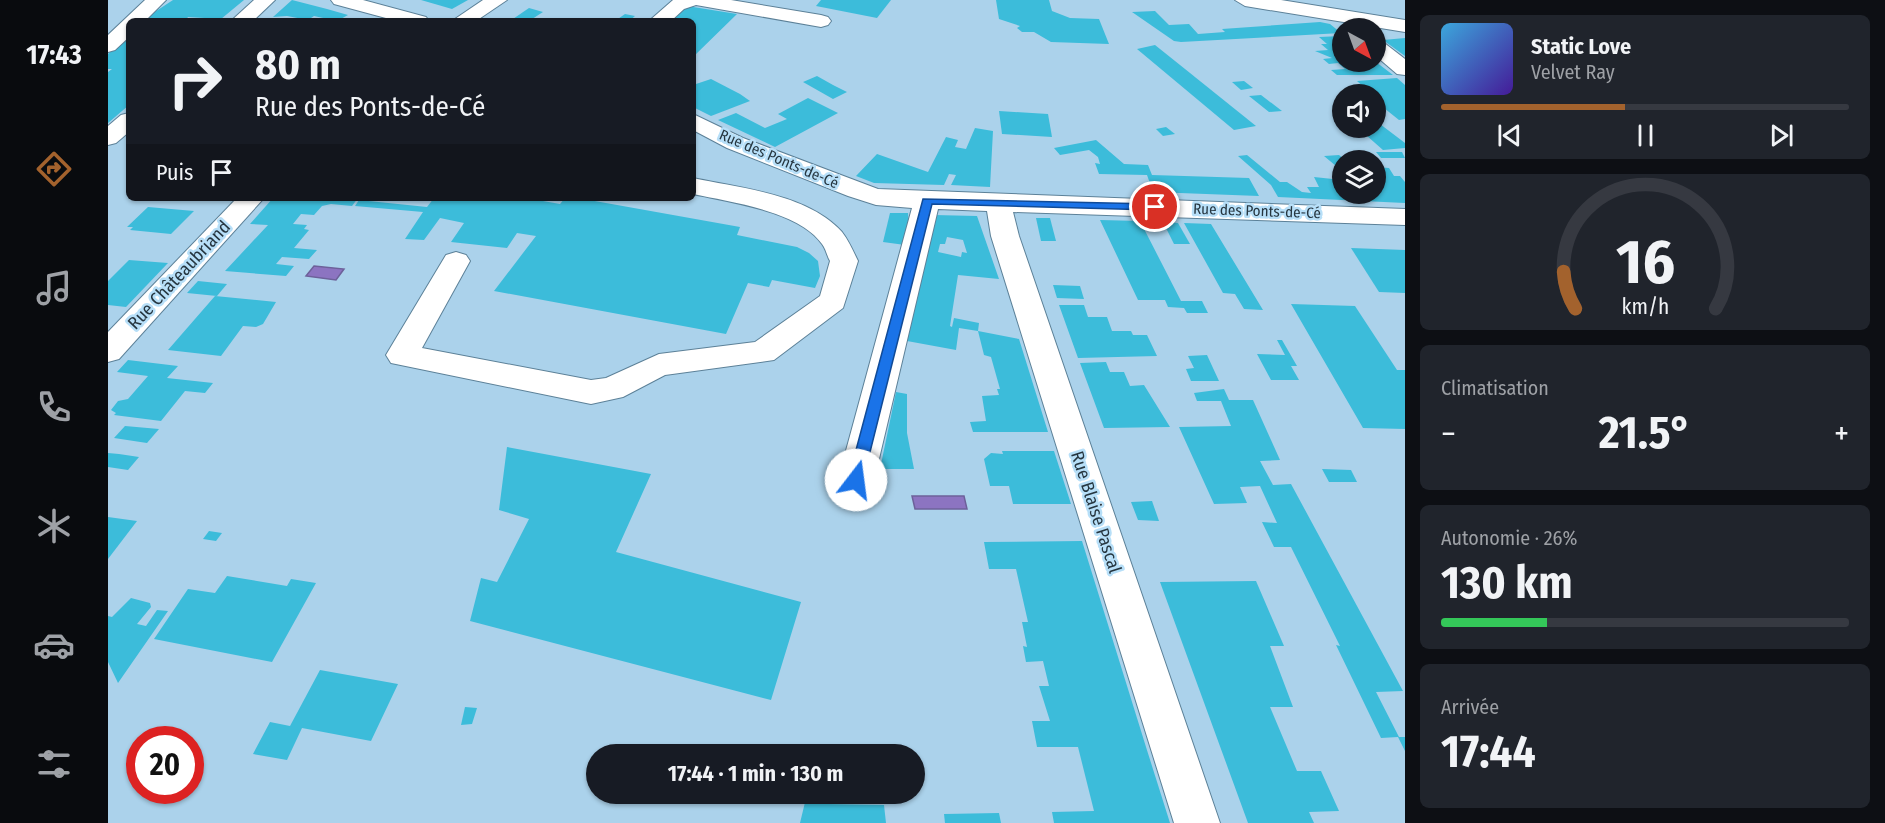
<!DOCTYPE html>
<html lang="fr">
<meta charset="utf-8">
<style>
body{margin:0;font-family:"Fira Sans Condensed",sans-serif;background:#20242c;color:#f1f3f6;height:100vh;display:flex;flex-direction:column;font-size:22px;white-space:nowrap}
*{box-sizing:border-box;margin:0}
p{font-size:20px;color:#9ea1a6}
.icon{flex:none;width:33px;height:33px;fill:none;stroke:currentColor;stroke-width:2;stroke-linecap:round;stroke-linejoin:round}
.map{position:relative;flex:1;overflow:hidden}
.sheet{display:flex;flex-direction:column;gap:15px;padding:15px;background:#0d0f14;width:480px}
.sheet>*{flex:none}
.top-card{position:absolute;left:18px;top:18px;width:570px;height:183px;border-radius:9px;box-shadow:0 2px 4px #0004;background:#171b24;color:#f1f3f6;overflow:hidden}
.needle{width:39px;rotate:139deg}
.fabs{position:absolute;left:1224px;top:18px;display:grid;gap:12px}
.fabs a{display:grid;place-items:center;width:54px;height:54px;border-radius:50%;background:#171b24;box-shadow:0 2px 4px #0004;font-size:30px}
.speed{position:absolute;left:18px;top:726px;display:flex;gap:12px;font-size:30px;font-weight:700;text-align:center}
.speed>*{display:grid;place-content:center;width:78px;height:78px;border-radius:50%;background:#171b24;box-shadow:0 2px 4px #0004;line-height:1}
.speed .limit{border:9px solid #d22;background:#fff;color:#111}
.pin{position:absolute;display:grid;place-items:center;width:51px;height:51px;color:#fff;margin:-26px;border:3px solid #fff;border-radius:50%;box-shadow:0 2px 6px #0007}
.me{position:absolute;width:66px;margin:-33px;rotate:15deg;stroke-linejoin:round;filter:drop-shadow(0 0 4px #0008)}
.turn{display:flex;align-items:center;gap:21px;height:126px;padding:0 30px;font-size:27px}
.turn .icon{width:78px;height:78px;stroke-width:2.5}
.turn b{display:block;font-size:42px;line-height:51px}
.then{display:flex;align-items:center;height:57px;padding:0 30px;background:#0003;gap:12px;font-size:22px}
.big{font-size:45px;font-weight:700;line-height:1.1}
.sheet .card{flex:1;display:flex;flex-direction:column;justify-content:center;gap:9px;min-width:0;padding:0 21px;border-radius:9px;background:#20242c}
.sheet .dial{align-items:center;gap:0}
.dial svg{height:156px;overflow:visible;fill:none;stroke:#363941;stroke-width:7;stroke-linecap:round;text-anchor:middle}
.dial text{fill:#f1f3f6;stroke:none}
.song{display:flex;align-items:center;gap:18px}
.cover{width:72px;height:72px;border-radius:9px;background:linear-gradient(135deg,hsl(200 70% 55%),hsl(260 70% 35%))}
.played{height:6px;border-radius:3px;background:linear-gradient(90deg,#a3622d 45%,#363941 45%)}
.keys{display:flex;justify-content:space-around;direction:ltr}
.heat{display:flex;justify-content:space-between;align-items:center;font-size:33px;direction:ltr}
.charge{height:9px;border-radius:4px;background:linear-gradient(90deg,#34c759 26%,#363941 0)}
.trip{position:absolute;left:478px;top:744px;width:339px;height:60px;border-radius:30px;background:#171b24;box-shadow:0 2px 4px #0004;font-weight:700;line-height:60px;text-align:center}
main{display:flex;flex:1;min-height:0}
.tab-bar{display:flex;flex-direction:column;width:108px;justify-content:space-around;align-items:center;background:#090b0e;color:#9ea1a6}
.tab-bar .icon{width:42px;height:42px}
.tab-bar .on{color:#a3622d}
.tab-bar b{font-size:27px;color:#f1f3f6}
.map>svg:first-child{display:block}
</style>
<main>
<nav class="tab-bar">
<b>17:43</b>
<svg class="icon on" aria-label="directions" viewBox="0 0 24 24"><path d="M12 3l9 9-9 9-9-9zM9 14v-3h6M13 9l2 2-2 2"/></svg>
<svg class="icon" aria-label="music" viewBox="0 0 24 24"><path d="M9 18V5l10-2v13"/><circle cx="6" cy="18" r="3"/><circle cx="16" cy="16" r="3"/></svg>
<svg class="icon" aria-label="phone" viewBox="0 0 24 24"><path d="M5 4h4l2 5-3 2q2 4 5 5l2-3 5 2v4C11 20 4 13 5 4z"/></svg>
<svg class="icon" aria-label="climate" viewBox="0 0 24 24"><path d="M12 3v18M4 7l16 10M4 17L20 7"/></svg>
<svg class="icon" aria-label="car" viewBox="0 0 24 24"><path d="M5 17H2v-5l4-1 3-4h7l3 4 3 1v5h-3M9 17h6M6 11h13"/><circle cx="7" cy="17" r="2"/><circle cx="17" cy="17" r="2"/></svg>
<svg class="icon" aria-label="filters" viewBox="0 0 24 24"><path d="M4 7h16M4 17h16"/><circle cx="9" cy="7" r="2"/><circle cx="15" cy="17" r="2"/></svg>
</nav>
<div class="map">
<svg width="1297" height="823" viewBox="0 0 1297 823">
<rect width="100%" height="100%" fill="#abd2eb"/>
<g fill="#8c74c1" stroke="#6d619a" stroke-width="1.5">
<path d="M206,266L236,269L228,280L198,276Z"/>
<path d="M804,496H856L859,509H807Z"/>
</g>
<g fill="#3cbcda" fill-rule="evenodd">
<path d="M65,0H136L113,19L80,17L77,21H33Z"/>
<path d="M184,0L219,9L240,15L229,21L206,16L200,20L179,16L165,17Z"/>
<path d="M313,0H360L344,9Z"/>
<path d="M713,0H783L769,18L708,6Z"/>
<path d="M888,0H941L944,11L962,18L991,19L1001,44L943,42L926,32H914L909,28L912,26L891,19Z"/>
<path d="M579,6L629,14L585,57V21H562Z"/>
<path d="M421,8L435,12L421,21H402Z"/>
<path d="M1047,11L1061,25L1081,24L1090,34L1117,32L1114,29L1212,22L1222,24L1233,33L1073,42L1066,41L1024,12Z"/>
<path d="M517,14L527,16L521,21H507Z"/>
<path d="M21,33V105L0,123V72L4,69H0V54Z"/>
<path d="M1234,36V62H1268L1285,75H1229L1223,70L1237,69L1230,63L1221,64L1215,59L1224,58L1207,51L1220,50L1213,44H1219L1211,37Z"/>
<path d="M1297,38V56L1275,40Z"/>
<path d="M1047,45L1077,69L1148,126L1126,130L1029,49Z"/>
<path d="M709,76L725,85L739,92L725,99L695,82Z"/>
<path d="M1289,78L1297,85V119L1291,120L1271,104L1268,105V94H1248L1242,90L1258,89L1249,81Z"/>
<path d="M603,79L632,94L642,101L603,116L585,107V85Z"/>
<path d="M1136,81L1145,88L1133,90L1124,82Z"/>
<path d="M1153,95L1174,111L1161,112L1141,96Z"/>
<path d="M700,98L730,113L667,147L610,120L628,113L657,128L679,119L670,114Z"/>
<path d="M891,111L940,114L944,137L894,134Z"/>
<path d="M1268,121L1297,143V148L1275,150L1250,128H1268Z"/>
<path d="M1058,127L1067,134L1055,136L1048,129Z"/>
<path d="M867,128L885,131L882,187L843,185L848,175L841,174L836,185L766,183L748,176L769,154L820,172L838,137L850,140L847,147L858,149Z"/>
<path d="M988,140L1016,164L1040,165L1044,175L1141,178L1151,196L1045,192L1039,175L991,174L987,163L992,164L990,157L981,150L952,155L946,148Z"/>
<path d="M1268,152H1294L1297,158H1273Z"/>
<path d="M1139,155L1172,182H1179L1194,192L1203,193L1199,187H1211L1206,177L1234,180V194H1268V167L1281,168L1286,176H1292L1297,182V203L1170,197L1163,185L1130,156Z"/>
<path d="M1231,155L1237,160H1234V171L1216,156Z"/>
<path d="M165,198H250L244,206L223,204L214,206L206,215L193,214L185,224L199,225L196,229L201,230L186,248L209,250L201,259L174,257L168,264L186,266L178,276L117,271L160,225L142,224Z"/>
<path d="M326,198H418L452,204L457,198H470L632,227L629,235L689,247L701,253L710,261L712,276L707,288L664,280L661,287L640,283L618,334L386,291L428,236L409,233L399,248L343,242L356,223L332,218L316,240L297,239L315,212L247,206L251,200L319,207Z"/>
<path d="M40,207L86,211L63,234L22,230L25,227H19Z"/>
<path d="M782,213H800L801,226L797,245L775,242Z"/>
<path d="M826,215L869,216L891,279L850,275L842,326L844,327L846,318L871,323L870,331L851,328L848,350L799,341ZM839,237L855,240L859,253L854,252L853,257L830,252L832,244H837Z"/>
<path d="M928,218H942L948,241H933Z"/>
<path d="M992,220L1032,221L1073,301H1094L1100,313H1079L1076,308L1060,307L1057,300H1030Z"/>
<path d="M1055,222L1070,223L1082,244H1066Z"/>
<path d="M1076,223L1103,224L1155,310L1136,309L1127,294L1115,293Z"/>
<path d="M1243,248L1297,250V293L1271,292Z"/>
<path d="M21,260L60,263L18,307L0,305V281Z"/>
<path d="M90,281L119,284L109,296L79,293Z"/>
<path d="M945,285L972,286L976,299L949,298Z"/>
<path d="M107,296L168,302L155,324L148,327L135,326L113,356L60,350Z"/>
<path d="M1183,304L1247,306L1289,370H1297V429L1255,428Z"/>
<path d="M951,305H976L980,317H999L1004,331H1023L1025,335H1039L1049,356L970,358Z"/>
<path d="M870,331L911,339L940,432H865L862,422L878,421L874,396L891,395L889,389H892L883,357L876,355Z"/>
<path d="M1169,340H1174L1189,366H1183L1191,380H1163L1149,354L1177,355Z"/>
<path d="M1099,355L1111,381H1083L1078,369L1086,368L1080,356Z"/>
<path d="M20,360L70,366L59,378L105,383L97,393L77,391L53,421L6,415L8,413L3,410L10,401L20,399L40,376L9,372Z"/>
<path d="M998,362L1002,372H1016L1022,386L1036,385L1062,427L996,428L972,363Z"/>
<path d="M1116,389L1121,400H1145L1172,460L1152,461L1165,485L1183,484L1295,691L1268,692L1291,737H1297V751L1290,737L1273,738L1228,645L1232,646L1183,547H1166L1154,522L1169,523L1152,486L1132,487L1139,503L1106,504L1071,427L1123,426L1113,401H1089L1086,393Z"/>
<path d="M788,392L799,394V433L806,469H772Z"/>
<path d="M17,426L51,429L39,443L6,438Z"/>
<path d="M399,447L543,474L508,552L693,602L663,700L362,621L373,578L389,582L421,519L391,510Z"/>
<path d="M894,451H946L963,504H905L901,486H882L876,459L883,453L895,454Z"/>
<path d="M0,453L11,454L31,457L20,470L0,467Z"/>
<path d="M1214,469L1243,470L1249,482H1221Z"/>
<path d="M1044,501L1051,521L1030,520L1023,502Z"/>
<path d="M0,517L29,521L0,559Z"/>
<path d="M101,531L114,533L108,541L95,539Z"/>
<path d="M974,541L1038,747L1062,823H946L944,812L986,811L970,747H929L924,721H942L931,686H941L935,661L918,662L915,646L919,647L914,622H920L908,569H881L876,542Z"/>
<path d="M119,576L179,586L183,579L208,583L164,662L46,639L80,589L107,593Z"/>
<path d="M1148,581L1176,646H1162L1185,707H1162L1189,771H1213L1231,811L1201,812L1206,823H1140L1052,582Z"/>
<path d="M23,598L42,603L43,607L29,624L38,626L49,610L60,611L10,683L0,662V616L4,617Z"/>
<path d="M212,670L290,684L263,741L194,728L179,760L145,754L162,722L182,726Z"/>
<path d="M357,707L369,708L364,724L353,725Z"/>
<path d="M699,794H722L720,804L776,805L778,823H692Z"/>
<path d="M891,813L893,823H837L836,814Z"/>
</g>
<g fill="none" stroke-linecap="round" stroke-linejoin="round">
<defs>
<g id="minor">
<path d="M37,0H58L37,21H21V37L7,50L0,52V35Z"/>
<path d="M146,0H167L145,21H123Z"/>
<path d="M223,0H255L318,17L321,21H289L226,4Z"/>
<path d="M375,0H399L368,21H344Z"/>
<path d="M565,0H623L713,15L720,17L723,21L720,25L713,27L588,5L576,9L563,21H541Z"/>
<path d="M1127,0H1173L1297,20V32L1137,6Z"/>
<path d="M1268,40L1275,42L1297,59V75L1289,74L1268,56Z"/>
<path d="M21,113V132L8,143L0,145V126L13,115Z"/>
<path d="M585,114L635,138L770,189L1297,209V225L905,212L911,236L1112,823H1066L883,236L879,211L830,209L766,480L760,490L748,494L736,490L730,480L804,208L768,205L740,196L619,148L585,130Z"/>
<path d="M585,178C632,188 700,194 734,232C741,241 745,251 750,261L735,308L666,360L557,375L515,397L483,404L283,363L278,355L338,255L348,252L358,255L362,261L314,348L483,380L498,378L551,354L647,342L712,296L722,261C719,256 718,249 714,244C691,211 622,202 585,194Z"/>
<path d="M129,198H156L11,359L0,362V332Z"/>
</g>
</defs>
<use href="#minor" stroke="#5c8198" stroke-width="2"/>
<use href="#minor" fill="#fff" fill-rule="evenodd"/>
</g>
<path fill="#1a73e8" stroke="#114b97" stroke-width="1.5" d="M815,199L1047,204L1053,207L1047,210L824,204L755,480L748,486L740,480Z"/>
<g text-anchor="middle" stroke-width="5" stroke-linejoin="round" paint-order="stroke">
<g font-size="15" fill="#263640" stroke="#b7dff8">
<text transform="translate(671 159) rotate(23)" y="5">Rue des Ponts-de-Cé</text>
<text transform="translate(1149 211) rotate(2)" y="5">Rue des Ponts-de-Cé</text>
</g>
<g font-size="18" fill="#263640" stroke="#b7dff8">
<text transform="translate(71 275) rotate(-47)" y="6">Rue Châteaubriand</text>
<text transform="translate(988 512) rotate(72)" y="6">Rue Blaise Pascal</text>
</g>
</g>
</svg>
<div class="fabs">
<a><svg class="needle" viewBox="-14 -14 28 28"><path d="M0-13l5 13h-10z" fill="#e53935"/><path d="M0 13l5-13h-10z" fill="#9ea1a6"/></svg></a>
<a><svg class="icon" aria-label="sound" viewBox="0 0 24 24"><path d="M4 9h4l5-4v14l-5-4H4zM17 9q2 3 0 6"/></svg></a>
<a><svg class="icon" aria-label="layers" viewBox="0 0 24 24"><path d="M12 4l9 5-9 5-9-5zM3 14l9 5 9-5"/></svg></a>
</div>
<div class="speed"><div class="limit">20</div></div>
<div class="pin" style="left:1047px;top:207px;background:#d93025"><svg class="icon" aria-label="arrive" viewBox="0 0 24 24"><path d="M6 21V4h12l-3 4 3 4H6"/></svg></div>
<svg class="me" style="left:748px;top:480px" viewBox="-20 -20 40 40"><circle r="19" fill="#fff"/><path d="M0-13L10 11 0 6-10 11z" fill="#1a73e8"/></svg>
<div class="trip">17:44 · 1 min · 130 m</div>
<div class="top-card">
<div class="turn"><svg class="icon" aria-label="right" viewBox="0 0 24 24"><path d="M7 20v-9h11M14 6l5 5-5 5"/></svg><div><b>80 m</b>Rue des Ponts-de-Cé</div></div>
<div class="then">Puis<svg class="icon" aria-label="arrive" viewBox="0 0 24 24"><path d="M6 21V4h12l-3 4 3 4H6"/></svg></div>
</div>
</div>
<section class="sheet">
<div class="card">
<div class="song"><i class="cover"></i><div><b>Static Love</b><p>Velvet Ray</p></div></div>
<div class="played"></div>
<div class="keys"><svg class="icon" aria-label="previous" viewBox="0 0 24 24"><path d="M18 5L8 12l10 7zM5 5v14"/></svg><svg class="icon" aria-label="pause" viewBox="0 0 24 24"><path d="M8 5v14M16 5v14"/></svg><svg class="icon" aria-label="next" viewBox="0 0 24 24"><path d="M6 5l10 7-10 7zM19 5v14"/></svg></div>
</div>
<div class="card dial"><svg viewBox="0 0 100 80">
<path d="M14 69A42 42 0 1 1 86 69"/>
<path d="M14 69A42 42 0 0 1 8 50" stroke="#a3622d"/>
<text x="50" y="56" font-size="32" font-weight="700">16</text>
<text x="50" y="72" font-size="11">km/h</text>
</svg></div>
<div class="card"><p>Climatisation</p>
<div class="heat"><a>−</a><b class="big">21.5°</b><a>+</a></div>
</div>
<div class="card"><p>Autonomie · 26%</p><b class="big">130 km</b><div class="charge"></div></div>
<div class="card"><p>Arrivée</p><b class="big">17:44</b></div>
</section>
</main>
